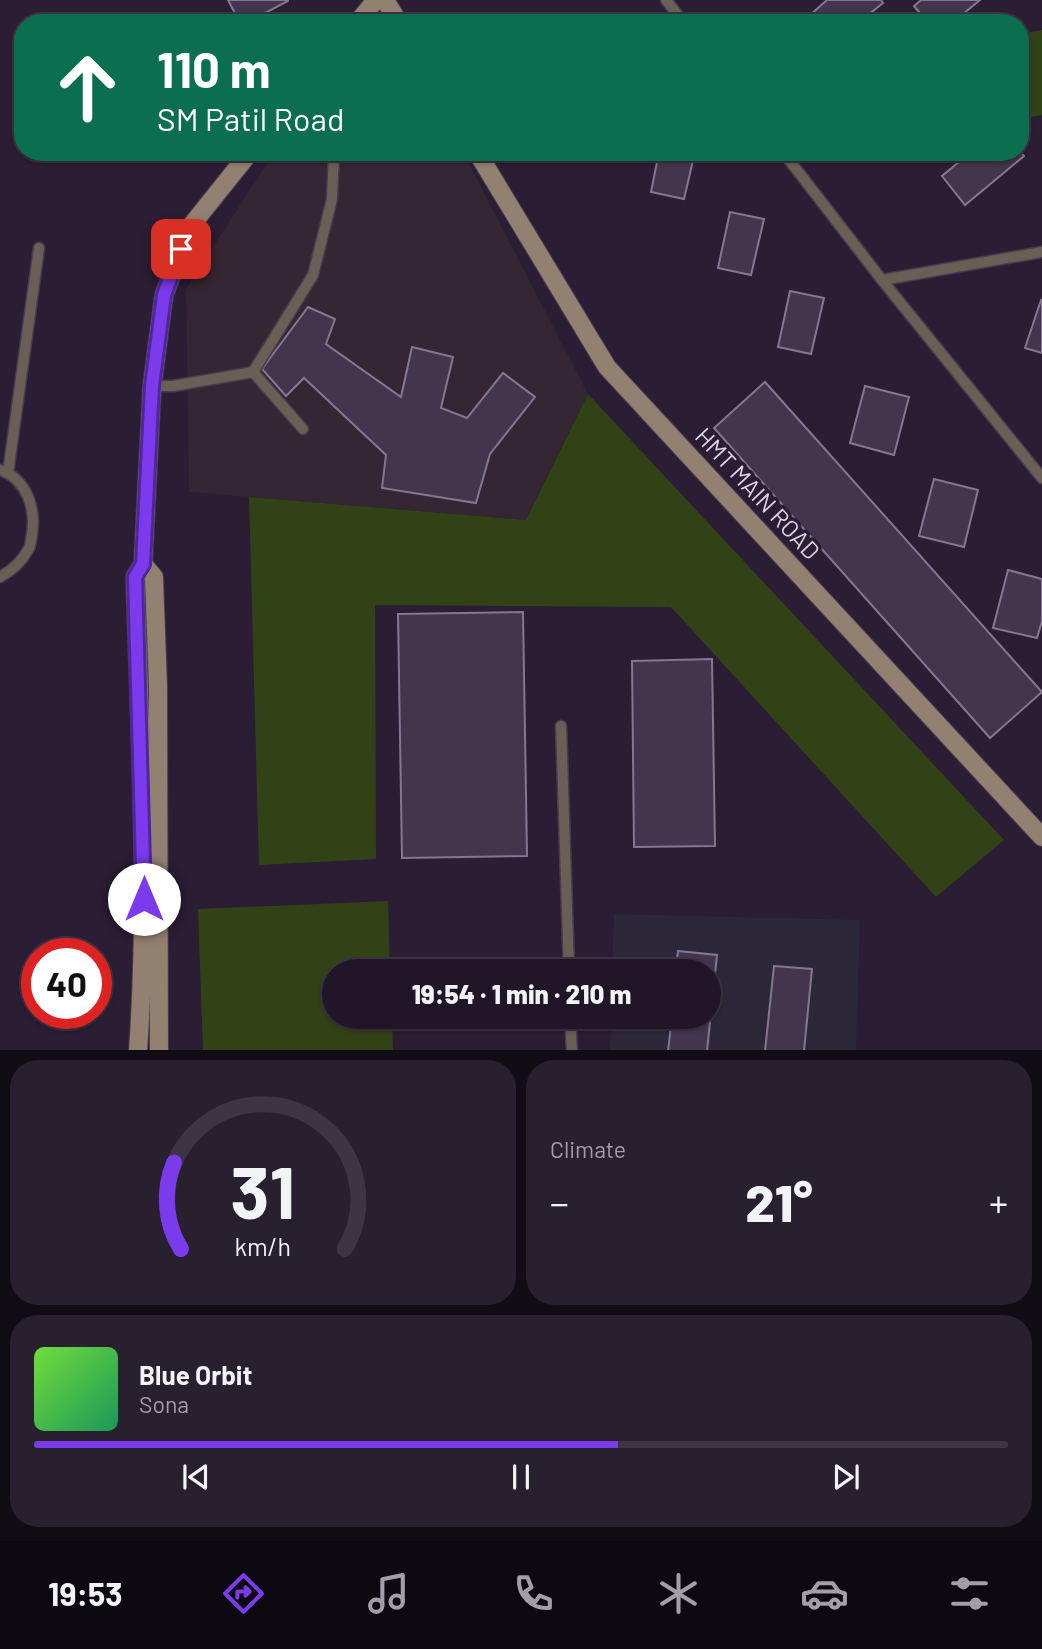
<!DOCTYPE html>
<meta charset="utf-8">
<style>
body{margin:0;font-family:Barlow,sans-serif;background:#281f2f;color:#f1f3f6;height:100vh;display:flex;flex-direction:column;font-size:26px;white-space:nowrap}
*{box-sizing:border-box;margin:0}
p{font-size:23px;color:#a29fa7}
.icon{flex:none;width:38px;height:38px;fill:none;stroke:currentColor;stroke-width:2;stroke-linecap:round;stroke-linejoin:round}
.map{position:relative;height:1050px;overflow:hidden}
.side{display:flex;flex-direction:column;gap:10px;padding:10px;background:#120c15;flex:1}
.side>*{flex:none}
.banner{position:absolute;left:14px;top:14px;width:1015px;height:147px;border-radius:28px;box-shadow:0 2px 5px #0004,0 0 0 2px #3d3544;background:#0b6e4f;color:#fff;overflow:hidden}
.speed{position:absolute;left:21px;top:938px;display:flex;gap:14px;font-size:35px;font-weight:700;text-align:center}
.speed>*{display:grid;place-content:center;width:91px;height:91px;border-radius:50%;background:#201627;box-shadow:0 2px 5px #0004,0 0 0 2px #3d3544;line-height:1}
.speed .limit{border:10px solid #d22;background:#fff;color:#111}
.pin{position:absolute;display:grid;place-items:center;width:60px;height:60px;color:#fff;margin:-30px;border-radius:14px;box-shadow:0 4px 10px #0006}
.me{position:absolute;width:77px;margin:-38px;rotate:0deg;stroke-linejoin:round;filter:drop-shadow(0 0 5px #0008)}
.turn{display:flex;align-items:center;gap:24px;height:147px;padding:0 28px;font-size:32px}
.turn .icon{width:91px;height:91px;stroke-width:2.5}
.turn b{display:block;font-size:49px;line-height:60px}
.big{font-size:52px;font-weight:800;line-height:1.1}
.side .card{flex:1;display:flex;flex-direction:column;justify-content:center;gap:10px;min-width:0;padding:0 24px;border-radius:28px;background:#281f2f}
.side .dial{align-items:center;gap:0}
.dial svg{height:182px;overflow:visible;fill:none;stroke:#3d3544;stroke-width:7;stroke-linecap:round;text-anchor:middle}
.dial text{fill:#f1f3f6;stroke:none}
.song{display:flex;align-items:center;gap:21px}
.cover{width:84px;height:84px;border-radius:10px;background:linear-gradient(135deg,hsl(100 70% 55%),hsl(150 70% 35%))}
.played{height:7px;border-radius:4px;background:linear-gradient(90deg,#7c3aed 60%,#3d3544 60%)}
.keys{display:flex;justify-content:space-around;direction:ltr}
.heat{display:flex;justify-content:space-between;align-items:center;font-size:38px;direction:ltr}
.side .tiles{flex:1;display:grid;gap:10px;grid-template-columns:1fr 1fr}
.card:last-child{grid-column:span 2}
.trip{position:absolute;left:322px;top:959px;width:399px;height:70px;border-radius:35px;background:#201627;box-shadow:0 2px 5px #0004,0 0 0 2px #3d3544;font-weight:800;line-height:70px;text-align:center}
.tab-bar{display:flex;height:112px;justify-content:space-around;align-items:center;background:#0d0910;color:#a29fa7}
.tab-bar .icon{width:49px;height:49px}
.tab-bar .active{color:#7c3aed}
.tab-bar b{font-size:32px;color:#f1f3f6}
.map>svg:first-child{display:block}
</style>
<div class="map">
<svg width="1042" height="1051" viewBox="0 0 1042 1051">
<rect width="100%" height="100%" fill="#2b1d34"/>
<path fill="#2c2839" d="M614,914L860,920L856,1050L610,1051L611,1017H709V971H612Z"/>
<path fill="#342632" d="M277,152H463L588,394L526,520L189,492L186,289L262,171Z"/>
<g fill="#324217">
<path d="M1042,30V115L1020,119V34Z"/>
<path d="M588,394L1004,840L936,897L671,607L375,605L376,859L259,865L249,497L526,520Z"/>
<path d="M388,901L390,971H334V1017H392L393,1050H203L198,909Z"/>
</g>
<g fill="#43354d" stroke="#867691" stroke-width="2">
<path d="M228,0H288V1L246,23H240Z"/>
<path d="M827,0H881L883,3L858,23H801Z"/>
<path d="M921,0H980L952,23H928L914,6Z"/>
<path d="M1020,151L1024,156L965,205L942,176L971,152Z"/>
<path d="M659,152H695L684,199L651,192Z"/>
<path d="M730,212L764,219L751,275L718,268Z"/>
<path d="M790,291L824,298L811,354L778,347Z"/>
<path d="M1041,300L1042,301V353L1025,348Z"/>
<path d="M308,307L335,319L326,344L401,397L412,347L453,357L441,408L467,418L503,373L535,397L490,454L476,503L382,488L386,455L304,378L286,396L262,369Z"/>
<path d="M765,382L1042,692L990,738L714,428Z"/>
<path d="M865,386L909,397L894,455L850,443Z"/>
<path d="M934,479L978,490L964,547L919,536Z"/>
<path d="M1008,570L1042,579V621L1037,638L993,628Z"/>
<path d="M523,612L527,856L402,858L398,614Z"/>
<path d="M712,659L715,846L634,847L632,661Z"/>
<path d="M678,951L717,955L707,1051H668L672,1017H709V971H676Z"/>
<path d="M774,966L812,969L804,1051H765Z"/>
</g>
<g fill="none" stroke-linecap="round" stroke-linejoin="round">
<defs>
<g id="lane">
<path d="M666,0L684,23"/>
<path d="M783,152L882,280L1042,478"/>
<path d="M882,280L1042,252"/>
<path d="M152,386H173L253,372"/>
<path d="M303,429L253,372L313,275L332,199L334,152"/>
<path d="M0,470C27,479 36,509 32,534C31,539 31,546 28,550C22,561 11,571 0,577"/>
<path d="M8,473L39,248"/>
<path d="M561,726L569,971"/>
<path d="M570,1017L572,1051"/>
</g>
<g id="secondary">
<path d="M385,0L399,23"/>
<path d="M357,23L376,0"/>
<path d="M477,152L607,367L1042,837"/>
<path d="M138,1051C149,893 140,735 135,577L143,564"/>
<path d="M159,1051L158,686L154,577L143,564L152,386L164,295L190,227L250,152"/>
</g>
</defs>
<use href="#lane" stroke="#483a50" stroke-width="13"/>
<use href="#secondary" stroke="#483a50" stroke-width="20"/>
<use href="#lane" stroke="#6a5f55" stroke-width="10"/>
<use href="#secondary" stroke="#928071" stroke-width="18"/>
</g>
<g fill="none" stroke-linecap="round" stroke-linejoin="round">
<defs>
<path id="route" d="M144,899L135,577L143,564L152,386L164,295L181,249"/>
</defs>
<use href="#route" stroke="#51269a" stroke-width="18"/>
<use href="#route" stroke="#7c3aed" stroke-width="12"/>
</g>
<g text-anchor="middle" stroke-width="7" stroke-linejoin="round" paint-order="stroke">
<g font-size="24" fill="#ded5e5" stroke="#2b1d34">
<text transform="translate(757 494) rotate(47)" y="8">HMT MAIN ROAD</text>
</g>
</g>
</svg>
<div class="speed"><div class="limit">40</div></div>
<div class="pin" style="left:181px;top:249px;background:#d93025"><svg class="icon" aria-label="arrive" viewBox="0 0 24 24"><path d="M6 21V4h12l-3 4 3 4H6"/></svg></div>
<svg class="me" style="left:144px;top:899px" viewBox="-20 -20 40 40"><circle r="19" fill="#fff"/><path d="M0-13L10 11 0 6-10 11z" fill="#7c3aed"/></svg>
<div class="trip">19:54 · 1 min · 210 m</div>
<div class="banner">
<div class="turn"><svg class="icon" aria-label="ahead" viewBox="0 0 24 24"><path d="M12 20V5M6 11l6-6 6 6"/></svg><div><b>110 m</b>SM Patil Road</div></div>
</div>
</div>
<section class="side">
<div class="tiles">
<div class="card dial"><svg viewBox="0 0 100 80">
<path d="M14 69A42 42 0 1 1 86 69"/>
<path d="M14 69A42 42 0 0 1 11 31" stroke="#7c3aed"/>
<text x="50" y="56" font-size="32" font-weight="700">31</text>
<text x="50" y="72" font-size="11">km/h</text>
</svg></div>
<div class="card"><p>Climate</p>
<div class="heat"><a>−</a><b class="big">21°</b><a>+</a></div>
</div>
<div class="card">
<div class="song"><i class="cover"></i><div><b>Blue Orbit</b><p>Sona</p></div></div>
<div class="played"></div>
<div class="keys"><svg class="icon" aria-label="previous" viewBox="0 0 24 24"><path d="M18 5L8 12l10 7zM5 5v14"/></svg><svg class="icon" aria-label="pause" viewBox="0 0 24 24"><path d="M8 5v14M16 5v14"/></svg><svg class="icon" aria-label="next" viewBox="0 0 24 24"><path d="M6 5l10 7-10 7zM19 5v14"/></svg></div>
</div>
</div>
</section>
<nav class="tab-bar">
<b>19:53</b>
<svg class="icon active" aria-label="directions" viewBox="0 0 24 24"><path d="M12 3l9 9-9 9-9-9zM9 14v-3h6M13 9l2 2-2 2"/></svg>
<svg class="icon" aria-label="music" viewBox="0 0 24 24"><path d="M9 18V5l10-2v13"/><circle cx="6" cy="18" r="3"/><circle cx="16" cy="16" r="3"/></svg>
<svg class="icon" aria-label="phone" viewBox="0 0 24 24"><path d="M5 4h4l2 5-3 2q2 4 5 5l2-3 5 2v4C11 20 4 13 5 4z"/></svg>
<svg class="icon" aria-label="climate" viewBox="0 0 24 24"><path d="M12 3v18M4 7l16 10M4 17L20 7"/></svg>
<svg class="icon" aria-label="car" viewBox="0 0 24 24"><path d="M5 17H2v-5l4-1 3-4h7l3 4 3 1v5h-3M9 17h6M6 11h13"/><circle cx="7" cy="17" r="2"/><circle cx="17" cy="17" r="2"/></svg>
<svg class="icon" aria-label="filters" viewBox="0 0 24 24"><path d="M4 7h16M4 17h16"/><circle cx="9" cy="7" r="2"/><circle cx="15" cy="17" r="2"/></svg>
</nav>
